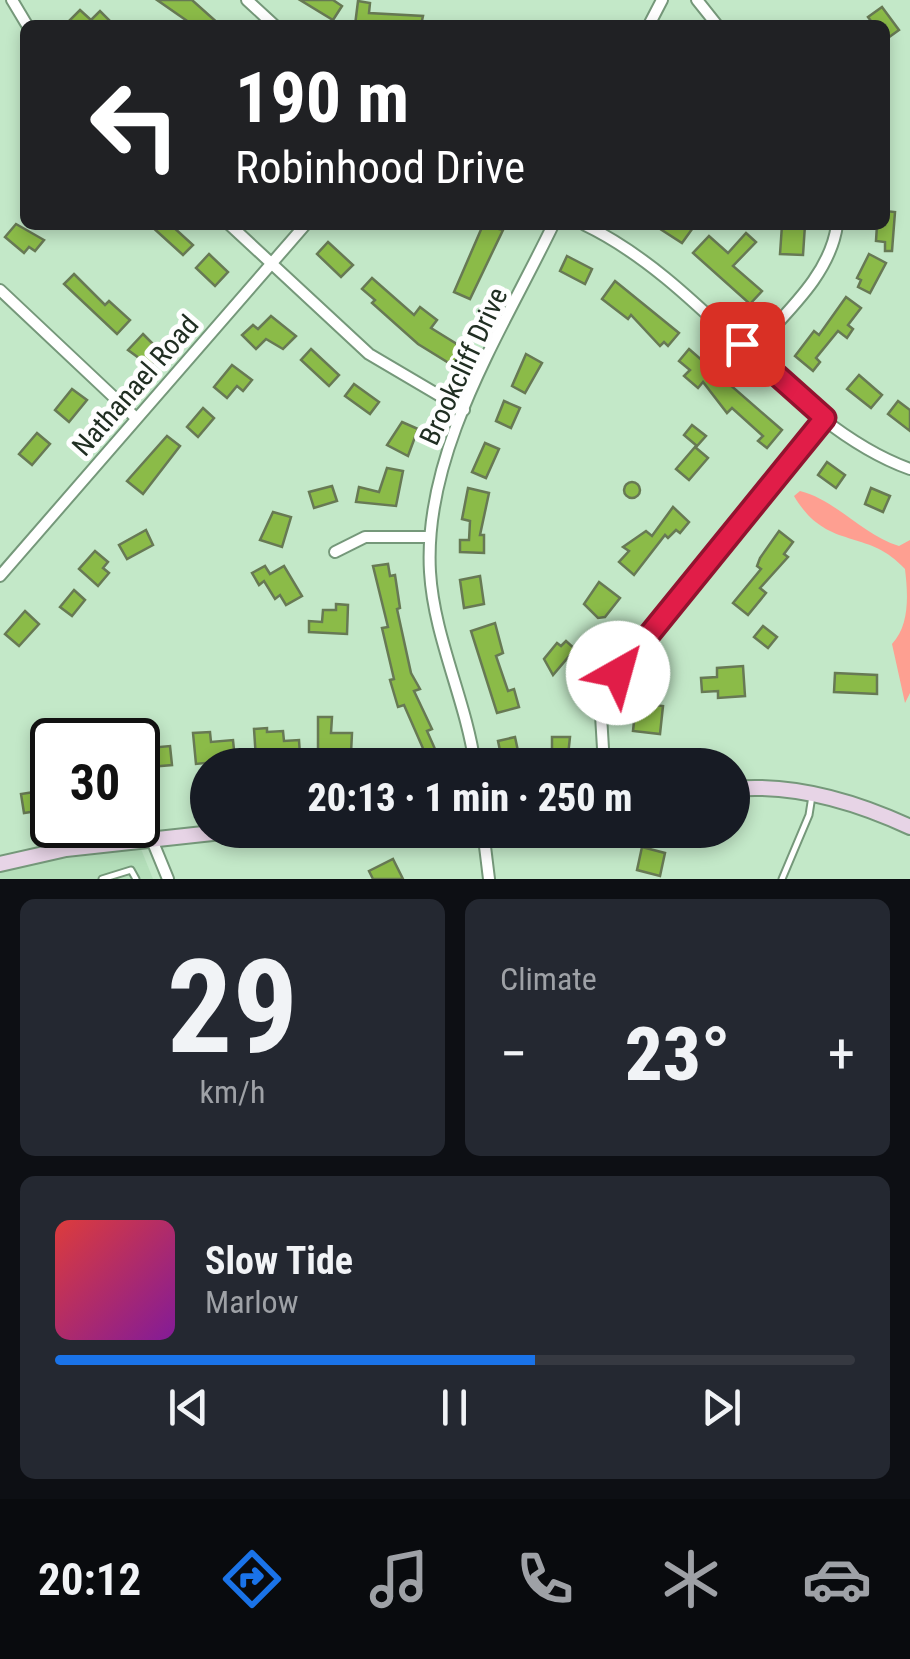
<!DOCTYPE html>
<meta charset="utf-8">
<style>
body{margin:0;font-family:"Roboto Condensed",sans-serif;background:#242831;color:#f1f3f6;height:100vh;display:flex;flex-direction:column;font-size:38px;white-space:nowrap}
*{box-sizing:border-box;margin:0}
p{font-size:32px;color:#9ea1a6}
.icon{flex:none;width:55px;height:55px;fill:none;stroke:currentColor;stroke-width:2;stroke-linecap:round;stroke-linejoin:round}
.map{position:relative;height:879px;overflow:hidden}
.side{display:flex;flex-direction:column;gap:20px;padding:20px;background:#0d0f14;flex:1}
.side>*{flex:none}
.hud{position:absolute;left:20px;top:20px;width:870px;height:210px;border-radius:15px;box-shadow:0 5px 15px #0003;background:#202124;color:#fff;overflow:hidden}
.speed{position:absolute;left:30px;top:718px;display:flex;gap:20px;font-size:50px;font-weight:700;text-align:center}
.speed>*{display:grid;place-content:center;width:130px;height:130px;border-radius:50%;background:#171b24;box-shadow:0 5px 15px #0003;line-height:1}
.speed .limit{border:5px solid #111;border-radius:15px;background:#fff;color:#111}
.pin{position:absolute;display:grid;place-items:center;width:85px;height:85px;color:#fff;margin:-42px;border-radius:20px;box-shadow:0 5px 15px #0006}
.me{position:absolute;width:110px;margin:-55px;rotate:38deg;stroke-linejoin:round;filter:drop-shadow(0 0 8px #0008)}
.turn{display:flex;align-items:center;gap:35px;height:210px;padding:0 50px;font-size:45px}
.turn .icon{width:130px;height:130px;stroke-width:2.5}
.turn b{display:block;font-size:70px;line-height:85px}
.big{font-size:75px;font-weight:800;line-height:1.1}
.side .tile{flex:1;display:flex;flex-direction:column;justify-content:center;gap:15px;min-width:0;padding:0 35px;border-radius:15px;background:#242831}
.side .dial{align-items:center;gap:0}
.dial b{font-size:130px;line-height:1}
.song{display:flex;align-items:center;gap:30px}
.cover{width:120px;height:120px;border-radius:15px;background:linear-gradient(135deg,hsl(0 70% 55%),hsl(290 70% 35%))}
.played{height:10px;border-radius:5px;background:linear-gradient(90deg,#1a73e8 60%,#363941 60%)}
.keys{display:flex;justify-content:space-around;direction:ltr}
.heat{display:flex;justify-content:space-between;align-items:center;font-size:55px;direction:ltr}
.side .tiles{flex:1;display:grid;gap:20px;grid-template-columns:1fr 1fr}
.tile:last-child{grid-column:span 2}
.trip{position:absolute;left:190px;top:748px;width:560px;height:100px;border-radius:50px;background:#171b24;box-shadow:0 5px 15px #0003;font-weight:800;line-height:100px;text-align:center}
.tabs{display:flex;height:160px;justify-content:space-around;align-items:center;background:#090b0e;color:#9ea1a6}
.tabs .icon{width:70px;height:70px}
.tabs .active{color:#1a73e8}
.tabs b{font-size:45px;color:#f1f3f6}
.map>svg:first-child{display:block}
</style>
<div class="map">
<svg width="910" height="879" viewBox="0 0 910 879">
<rect width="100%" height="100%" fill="#c3e8c8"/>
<path fill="#b4dfba" d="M141,849L153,879H0V872L44,861Z"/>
<path fill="#fe9f91" d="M800,491C836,500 863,535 899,546L910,540V693L905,703L892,644C910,625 908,594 905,569C867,527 827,552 794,496Z"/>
<g fill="#8bbb48" stroke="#677954" stroke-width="2.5">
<path d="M157,0H192L220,25H193Z"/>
<path d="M300,0H333L342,6L333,20Z"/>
<path d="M358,1L370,3L369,13L423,16L421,25H355Z"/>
<path d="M882,7L899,30L885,40V25H874L868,17Z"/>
<path d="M80,10L91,20L100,11L109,20L104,25H65Z"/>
<path d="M885,211L895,212L892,251H885V242L876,241L877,225H885Z"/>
<path d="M16,224L44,240L35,251L29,247L24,253L5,237Z"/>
<path d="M150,225H171L193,245L183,255Z"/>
<path d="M483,225L503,230L470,299L454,292Z"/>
<path d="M654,225H695L682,243Z"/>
<path d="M782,225H805L803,255L780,254Z"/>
<path d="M746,233L756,242L733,266L762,291L750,304L693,253L709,236L728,253Z"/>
<path d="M328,242L353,265L341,277L317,254Z"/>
<path d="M209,254L228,272L215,286L196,268Z"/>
<path d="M869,254L886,263L870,293L858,287L861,280L857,278Z"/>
<path d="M567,256L592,269L585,284L560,271Z"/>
<path d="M74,274L105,305L109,301L130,320L117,334L64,284Z"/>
<path d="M372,278L414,315L420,307L437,320L431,328L468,351L457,368L418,344L372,303L375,300L362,289Z"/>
<path d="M615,281L679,333L668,346L664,342L660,346L631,315L628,319L602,299Z"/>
<path d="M846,297L861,308L848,325L853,329L847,338L838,331L816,358L820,362L813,371L795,356L814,331L819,335Z"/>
<path d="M271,316L296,336L283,349L266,339L256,349L242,335L253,325L258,329Z"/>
<path d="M143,334L162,353L150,366L128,350Z"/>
<path d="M311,349L339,375L329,386L301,360Z"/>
<path d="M689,349L782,430L767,448L758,441L763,436L732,408L727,413L703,382L698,388L684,376L690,370L679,361Z"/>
<path d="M526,354L542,363L525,393L512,386Z"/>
<path d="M232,365L252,380L243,391L237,386L227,398L214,387Z"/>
<path d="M859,375L882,395L871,408L847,389Z"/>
<path d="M354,384L379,402L370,414L345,396Z"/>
<path d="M72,389L87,400L69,422L55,410Z"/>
<path d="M504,401L520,408L511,428L496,421Z"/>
<path d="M898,401L910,410V431L888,414Z"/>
<path d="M203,408L214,418L198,437L187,427Z"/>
<path d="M402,422L418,429L408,456L387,445Z"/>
<path d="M692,425L706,436L697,446L684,435Z"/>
<path d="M37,433L50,444L32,465L19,454Z"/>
<path d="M167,436L180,446L143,494L127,481Z"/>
<path d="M485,443L499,449L486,478L472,472Z"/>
<path d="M695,447L708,458L689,480L676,469Z"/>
<path d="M827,462L845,475L836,488L818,475Z"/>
<path d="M387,468L403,471L396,506L356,502L359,487L379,492Z"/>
<circle cx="632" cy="490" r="8"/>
<path d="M332,486L337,501L314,508L309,492Z"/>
<path d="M468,488L489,493L480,535H484V553L460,552V540H469L470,521L462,519Z"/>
<path d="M871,488L890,496L883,512L865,504Z"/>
<path d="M673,507L689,522L680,533L676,530L668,538L665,535L634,575L619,562L629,551L623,547L646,531L652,536Z"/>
<path d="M273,512L291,517L282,547L260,540Z"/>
<path d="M146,530L153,545L127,559L119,545Z"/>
<path d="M779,531L793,542L784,554L788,557L760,588L766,593L748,615L733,603L761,569L757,566L760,558Z"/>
<path d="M95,551L108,562L103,568L109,573L98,586L79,569Z"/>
<path d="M388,564L390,576L395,575L400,608L397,609L411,673L420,689L414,691L432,729L427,731L435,749L425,753L404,705L398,707L390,680L394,679L382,628L388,627L373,566Z"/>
<path d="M265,566L270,574L284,566L302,596L286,605L280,595L275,599L264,581L259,585L252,573Z"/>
<path d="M480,576L484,604L464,608L460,580Z"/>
<path d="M599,582L620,598L605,617L598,618L584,604Z"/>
<path d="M74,590L85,600L72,616L60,607Z"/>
<path d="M336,604L348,605L347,634L309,632V621L322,622L323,610H336Z"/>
<path d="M25,611L39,624L19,646L5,634Z"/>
<path d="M495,623L503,653L496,656L508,691L514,689L519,707L497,713L471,631Z"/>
<path d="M763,626L777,637L768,648L754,637Z"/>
<path d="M566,641L575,649L553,675L544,659L557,643L561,646Z"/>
<path d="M743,666L745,696L718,698V691L702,692L701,678L717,677V668Z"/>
<path d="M835,673L877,675V694L834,692Z"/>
<path d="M636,703L663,706L660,734L633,731Z"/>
<path d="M318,717H332L331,733H352L351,753H318Z"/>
<path d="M267,728V732L283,731L284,741L299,740L300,756L256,759L254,729Z"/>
<path d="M210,732L211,742L233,740L235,760L196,764L193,733Z"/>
<path d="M515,737L521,765H503L498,741Z"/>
<path d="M552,737H570L567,765H552Z"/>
<path d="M170,746L172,765L138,768V749Z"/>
<path d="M47,790L50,809L24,813L21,794Z"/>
<path d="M642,847L665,853L660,876L637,870Z"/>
<path d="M393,859L403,879H373L369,871Z"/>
</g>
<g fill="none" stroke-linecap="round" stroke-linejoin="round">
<defs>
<g id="service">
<path d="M102,879L131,870L136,879"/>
<path d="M782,879L809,815L812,796"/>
</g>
<g id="minor">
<path d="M12,0L27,25"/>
<path d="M247,0L274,25"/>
<path d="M697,0L717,25"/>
<path d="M649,25L662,0"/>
<path d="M230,225L369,354L464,410"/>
<path d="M585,225C706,283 790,426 910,469"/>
<path d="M0,290L136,418"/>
<path d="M751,352C784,314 830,276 837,225"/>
<path d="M335,552L365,537H430"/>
<path d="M0,576L305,225"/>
<path d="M475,765C466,700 434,638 430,572C423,451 502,331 553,225"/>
<path d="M604,765L601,715L612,682L825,418"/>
<path d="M483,830L489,879"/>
<path d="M152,840L168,879"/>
</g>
<g id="secondary">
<path d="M732,789C794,783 854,801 910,827"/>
<path d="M0,864L66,849L240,830"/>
</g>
</defs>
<use href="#service" stroke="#75987a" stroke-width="9"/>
<use href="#minor" stroke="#75987a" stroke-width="14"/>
<use href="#secondary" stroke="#75987a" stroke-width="18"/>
<use href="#service" stroke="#fff" stroke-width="5"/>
<use href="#minor" stroke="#fff" stroke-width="10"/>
<use href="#secondary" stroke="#e7d4e6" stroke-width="14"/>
</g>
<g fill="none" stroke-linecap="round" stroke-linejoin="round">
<defs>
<path id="route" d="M618,673L825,418L742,344"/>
</defs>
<use href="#route" stroke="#92132f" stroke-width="25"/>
<use href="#route" stroke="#e11d48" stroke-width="18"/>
</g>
<g text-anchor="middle" stroke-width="10" stroke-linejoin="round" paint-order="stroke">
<g font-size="28" fill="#202e22" stroke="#fefefe">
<text transform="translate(463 366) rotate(-65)" y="10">Brookcliff Drive</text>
<text transform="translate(135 385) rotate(-49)" y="10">Nathanael Road</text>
</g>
</g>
</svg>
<div class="speed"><div class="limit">30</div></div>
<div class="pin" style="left:742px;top:344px;background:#d93025"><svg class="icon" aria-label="arrive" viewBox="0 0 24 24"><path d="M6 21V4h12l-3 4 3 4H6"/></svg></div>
<svg class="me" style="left:618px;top:673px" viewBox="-20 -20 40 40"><circle r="19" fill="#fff"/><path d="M0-13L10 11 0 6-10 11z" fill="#e11d48"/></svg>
<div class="trip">20:13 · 1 min · 250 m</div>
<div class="hud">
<div class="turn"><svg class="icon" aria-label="left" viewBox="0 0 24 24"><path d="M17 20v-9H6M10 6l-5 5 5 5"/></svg><div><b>190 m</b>Robinhood Drive</div></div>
</div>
</div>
<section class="side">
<div class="tiles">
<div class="tile dial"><b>29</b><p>km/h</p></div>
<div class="tile"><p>Climate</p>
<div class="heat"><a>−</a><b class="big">23°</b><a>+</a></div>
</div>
<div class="tile">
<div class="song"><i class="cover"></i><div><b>Slow Tide</b><p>Marlow</p></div></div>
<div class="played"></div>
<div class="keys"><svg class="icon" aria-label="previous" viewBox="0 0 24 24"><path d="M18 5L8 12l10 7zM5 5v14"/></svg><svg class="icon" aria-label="pause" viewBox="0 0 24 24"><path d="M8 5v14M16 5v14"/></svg><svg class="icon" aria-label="next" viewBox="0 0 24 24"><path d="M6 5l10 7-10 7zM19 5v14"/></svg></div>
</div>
</div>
</section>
<nav class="tabs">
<b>20:12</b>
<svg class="icon active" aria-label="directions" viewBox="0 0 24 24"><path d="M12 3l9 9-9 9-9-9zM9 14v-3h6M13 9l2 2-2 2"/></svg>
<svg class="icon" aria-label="music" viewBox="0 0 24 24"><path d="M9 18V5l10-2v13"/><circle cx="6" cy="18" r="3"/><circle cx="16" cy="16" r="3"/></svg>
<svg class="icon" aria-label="phone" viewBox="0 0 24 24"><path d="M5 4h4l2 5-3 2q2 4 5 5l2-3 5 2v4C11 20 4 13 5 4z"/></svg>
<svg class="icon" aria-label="climate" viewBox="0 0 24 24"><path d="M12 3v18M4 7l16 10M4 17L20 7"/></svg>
<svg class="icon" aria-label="car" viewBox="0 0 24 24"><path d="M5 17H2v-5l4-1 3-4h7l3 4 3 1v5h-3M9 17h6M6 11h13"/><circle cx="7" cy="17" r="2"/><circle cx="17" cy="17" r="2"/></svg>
</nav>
